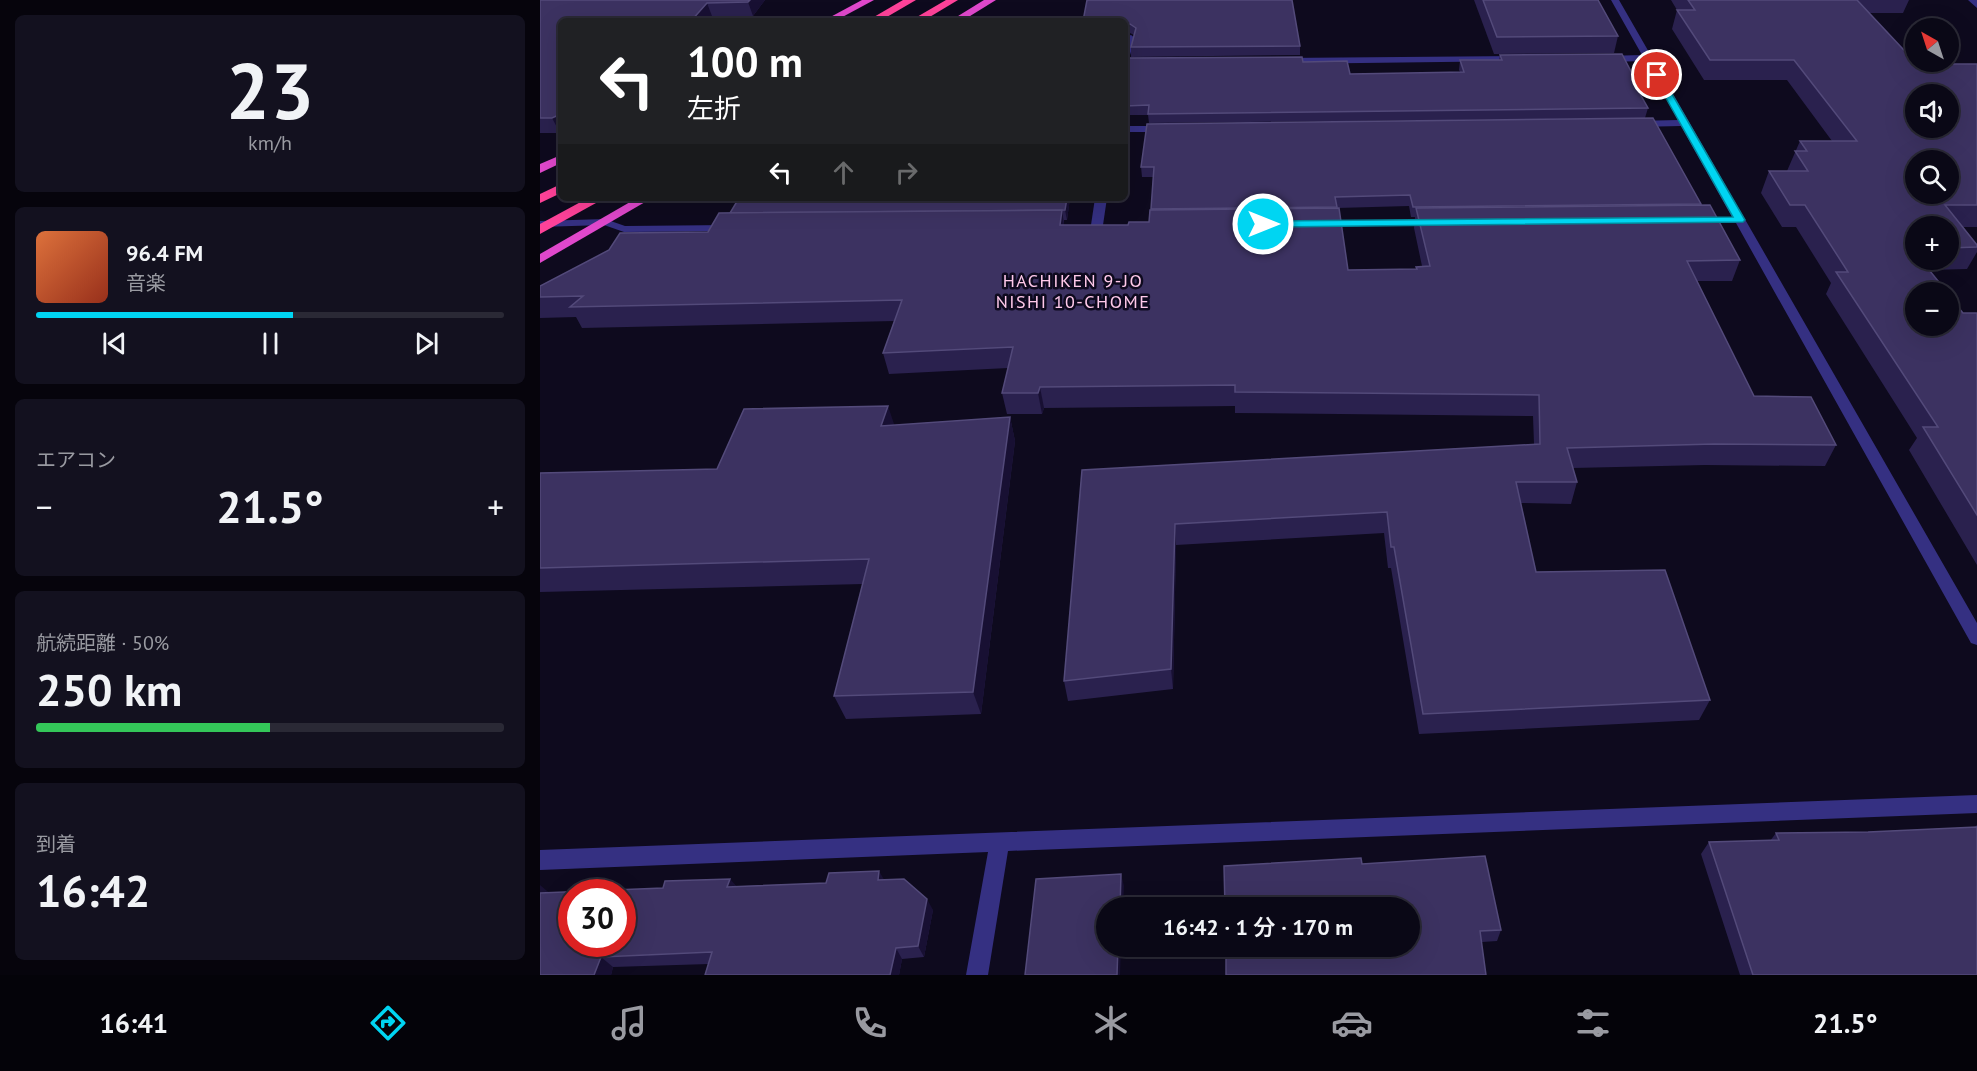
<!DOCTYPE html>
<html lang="ja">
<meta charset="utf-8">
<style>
body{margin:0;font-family:"PT Sans","Noto Sans JP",sans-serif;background:#13111f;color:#f1f3f6;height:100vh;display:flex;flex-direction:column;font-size:22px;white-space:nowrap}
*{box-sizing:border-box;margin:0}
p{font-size:20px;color:#999aa1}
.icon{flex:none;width:33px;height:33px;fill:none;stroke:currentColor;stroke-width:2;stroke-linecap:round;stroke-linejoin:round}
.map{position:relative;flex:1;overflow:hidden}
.side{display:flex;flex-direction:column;gap:15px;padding:15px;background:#06040c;width:540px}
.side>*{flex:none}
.banner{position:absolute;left:18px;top:18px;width:570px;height:183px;border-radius:9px;box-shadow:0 6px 24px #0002,0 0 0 2px #2a2935;background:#202124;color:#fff;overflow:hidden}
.needle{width:39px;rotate:321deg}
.controls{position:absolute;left:1365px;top:18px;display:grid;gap:12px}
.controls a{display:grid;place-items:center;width:54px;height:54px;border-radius:50%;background:#0a0816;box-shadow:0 6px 24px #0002,0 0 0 2px #2a2935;font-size:30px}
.speed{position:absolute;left:18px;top:879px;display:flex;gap:12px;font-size:30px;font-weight:700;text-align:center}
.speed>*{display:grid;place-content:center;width:78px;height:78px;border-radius:50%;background:#0a0816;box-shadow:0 6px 24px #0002,0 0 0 2px #2a2935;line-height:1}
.speed .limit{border:9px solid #d22;background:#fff;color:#111}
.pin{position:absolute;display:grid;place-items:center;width:51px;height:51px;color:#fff;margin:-26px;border:3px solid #fff;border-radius:50%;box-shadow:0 2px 6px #0007}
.me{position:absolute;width:66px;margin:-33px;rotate:90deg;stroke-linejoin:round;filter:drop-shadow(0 0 4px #0008)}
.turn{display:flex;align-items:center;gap:21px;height:126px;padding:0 30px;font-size:27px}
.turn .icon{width:78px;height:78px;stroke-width:2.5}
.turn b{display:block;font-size:42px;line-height:51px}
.lanes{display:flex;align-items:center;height:57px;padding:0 30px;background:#0003;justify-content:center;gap:30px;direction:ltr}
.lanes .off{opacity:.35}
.big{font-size:45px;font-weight:600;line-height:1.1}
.side .card{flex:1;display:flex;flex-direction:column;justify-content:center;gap:9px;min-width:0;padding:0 21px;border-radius:9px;background:#13111f}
.side .dial{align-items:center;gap:0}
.dial b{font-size:78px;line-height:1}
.song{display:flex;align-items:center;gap:18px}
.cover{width:72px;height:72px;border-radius:9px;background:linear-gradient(135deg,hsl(20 70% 55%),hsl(10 70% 35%))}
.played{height:6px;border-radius:3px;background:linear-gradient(90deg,#00d5f2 55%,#2a2935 55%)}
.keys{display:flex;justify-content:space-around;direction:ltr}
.heat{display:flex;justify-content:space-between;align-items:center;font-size:33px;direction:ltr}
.charge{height:9px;border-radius:4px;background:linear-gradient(90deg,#34c759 50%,#2a2935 0)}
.trip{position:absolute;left:556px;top:897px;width:324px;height:60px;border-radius:30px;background:#0a0816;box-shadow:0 6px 24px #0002,0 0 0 2px #2a2935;font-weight:600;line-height:60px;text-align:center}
.dock{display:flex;height:96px;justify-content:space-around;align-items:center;background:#040309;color:#999aa1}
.dock .icon{width:42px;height:42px}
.dock .active{color:#00d5f2}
.dock b{font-size:27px;color:#f1f3f6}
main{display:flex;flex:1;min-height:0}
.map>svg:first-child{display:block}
</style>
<main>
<section class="side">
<div class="card dial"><b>23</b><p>km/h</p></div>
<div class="card">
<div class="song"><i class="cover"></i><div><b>96.4 FM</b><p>音楽</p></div></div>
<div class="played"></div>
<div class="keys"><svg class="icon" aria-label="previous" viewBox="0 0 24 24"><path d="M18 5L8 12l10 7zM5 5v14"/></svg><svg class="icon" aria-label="pause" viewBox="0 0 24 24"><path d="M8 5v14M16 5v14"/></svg><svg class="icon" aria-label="next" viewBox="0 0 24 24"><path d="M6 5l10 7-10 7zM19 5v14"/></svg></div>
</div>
<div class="card"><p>エアコン</p>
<div class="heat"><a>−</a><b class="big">21.5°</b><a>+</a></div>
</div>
<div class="card"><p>航続距離 · 50%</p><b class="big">250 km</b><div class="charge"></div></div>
<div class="card"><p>到着</p><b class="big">16:42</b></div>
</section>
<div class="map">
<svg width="1437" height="975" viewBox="0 0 1437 975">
<rect width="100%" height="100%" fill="#0e0a1e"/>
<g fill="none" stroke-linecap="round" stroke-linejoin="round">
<g fill="#353082" fill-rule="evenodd">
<path d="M1071,0H1079L1437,623V645L1431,643L1196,223H1158L1152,220L1158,217H1192L1141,126L1096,127L1091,124L1096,121L1138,120L1105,61L1066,62L1061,59L1066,56L1102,55Z"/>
<path d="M591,35L595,38L590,55L585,58V42L588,36Z"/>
<path d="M979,56L982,57V61L742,64L737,61L742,58Z"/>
<path d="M585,126H625L630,129L625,132H585Z"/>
<path d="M555,198H567L563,225L557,228L551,225Z"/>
<path d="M65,219L85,226L189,225L195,228L189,231L84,232L64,225L0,227V221Z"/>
<path d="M783,220H894L900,223L894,226L779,225V221Z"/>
<path d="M1437,795V813L468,851L448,975H426L448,852L0,870V850Z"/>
</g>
<path fill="#353082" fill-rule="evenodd" d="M1428,0H1437V8Z"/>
<g fill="#e048cc" fill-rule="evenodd">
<path d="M322,0H334L295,21H283Z"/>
<path d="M444,0H456L422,21H410Z"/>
<path d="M21,155V163L0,173V164Z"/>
<path d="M97,198H112L0,263V254Z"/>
</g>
<g fill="#ff4299" fill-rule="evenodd">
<path d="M363,0H376L340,21H327Z"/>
<path d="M406,0H418L383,21H370Z"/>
<path d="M21,184V193L0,203V194Z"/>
<path d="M48,198H65L0,234V224Z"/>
</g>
</g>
<g fill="#2a214e" fill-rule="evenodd">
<path d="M0,0H225L213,16H172L168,21H21V133H0Z"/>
<path d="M547,0L760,46V55L591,57V47L594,35L590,33L586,35L585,37V21Z"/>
<path d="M934,0H1058L1078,36L1074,53L954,54Z"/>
<path d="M1131,0H1369L1363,13H1329L1377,64H1437V227H1423L1437,245V252L1427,269L1389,270L1423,313H1437V565L1369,450L1377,438L1286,294L1291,283L1256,227H1242L1221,193L1229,171H1247L1260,141H1292L1247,80H1164L1132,29L1137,10ZM1376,226H1408V260H1376Z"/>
<path d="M960,55L1097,83L1096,86L1108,108L1105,118L609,123L608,115H585V58L763,62L810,74L920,72L919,70L920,60H959Z"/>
<path d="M607,124L1161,204V205L1200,260L1192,281H1157L1214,396L1296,445L1285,466L1165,465L1033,468L1037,482L1031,504L981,503L996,572L1170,700L1159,720L879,734L851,568H848L844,533L636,545L633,689L528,701L524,681L542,470L994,444L993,416L695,413V406L504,408L502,414H467L462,393L468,368L349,374L343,353L354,321L42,328L36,317L0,318V297L168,232L190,213L199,198H530L527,220H524V225H588L609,222L611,210L613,177H602L601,167ZM869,206L871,217H875L874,228L882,266L876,267V269L808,270L797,208Z"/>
<path d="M470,417L475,441L441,714L306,719L294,696L323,584L0,592V473L177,469L355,425Z"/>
<path d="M1437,825V975H1200L1161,854L1169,842L1230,841L1236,833L1328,832L1435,827Z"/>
<path d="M822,864L961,930L957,941L942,942Z"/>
<path d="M344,880L393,910L384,957L362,959L359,975H165L169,964L73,967L71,975L10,893L286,883Z"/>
</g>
<g fill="#181033">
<path d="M210,0H225L213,16L208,2Z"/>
<path d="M167,3L172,16L168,21H151Z"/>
<path d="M590,24V33L586,35L585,37V26Z"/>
<path d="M21,114V133H20L12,118Z"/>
<path d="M527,198H530L527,220L525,210Z"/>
<path d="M522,210L525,231L520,225Z"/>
<path d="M500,387L504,408L502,414L498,393Z"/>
<path d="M348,406L356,430L341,426Z"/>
<path d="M470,417L475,441L441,714L433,692Z"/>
<path d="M635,524L636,545L633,689L631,669Z"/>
<path d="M339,871L346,883L338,880Z"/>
<path d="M581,874L584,886L583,908H580Z"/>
<path d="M190,879L200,890L187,887Z"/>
<path d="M0,885L13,896L0,897Z"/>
<path d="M387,899L393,910L384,957L378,946Z"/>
<path d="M578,946H581L580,975H577Z"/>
<path d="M356,948L362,959L359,975H350Z"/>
<path d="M61,957L73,967L71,975H54Z"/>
</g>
<g fill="#3c3261" stroke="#534a7a" stroke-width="1.5" fill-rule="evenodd">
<path d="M0,0H210L208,2L167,3L151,21H21V114L12,118H0Z"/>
<path d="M547,0H752L760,46L591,47L596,28L590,24L585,26V21H543Z"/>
<path d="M943,0H1058L1078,36L957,37Z"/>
<path d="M1148,0H1317L1377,64H1437V205H1405L1437,245V247L1408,248V226H1376V248H1372L1376,252V260H1381L1407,292H1376V326H1408V295L1423,313H1437V515L1383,427H1398L1296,272H1308L1265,205H1250L1229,171H1268L1255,151H1267L1260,141H1317L1254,60H1170L1137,10H1155ZM1376,94H1408V128H1376ZM1376,160H1408V194H1376Z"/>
<path d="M1082,54L1097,83H1094L1108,108L608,114L609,105L585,106V58L762,57L763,62L807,61L810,74L924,72L920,60H962L960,55Z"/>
<path d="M1113,118L1161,204L873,207L870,195L795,197L797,207L611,209L614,167H601L607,124Z"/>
<path d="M199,198H527L525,210L190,213Z"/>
<path d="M1170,205L1200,260L1147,261L1214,396L1271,397L1296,445L1174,444L1027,448L1037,482H976L996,572L1125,570L1170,700L883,714L854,547H851L847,512L635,524L631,669L524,681L542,470L1000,444L999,395L695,392V385L500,387L498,393H462L473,347L343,353L362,300L30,307L43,296L0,297V286L69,250L80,233L168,232L179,213L522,210L520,225H588L589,222H609L610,210L799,208L808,270L877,269L876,267L890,266L876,208Z"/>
<path d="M348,406L341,426L470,417L433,692L294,696L329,559L0,568V473L177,469L204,409Z"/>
<path d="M1437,827V975H1213L1169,842L1239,840L1236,833L1328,832Z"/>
<path d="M945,856L961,930L940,931L946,975H686V946H870V908H685L684,866L821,858L822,864Z"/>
<path d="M339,871L338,880L364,879L387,899L378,946L356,948L350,975H165L172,952L61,957L54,975H0V893L123,888L125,881L190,879L187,887L286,883L289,873ZM32,892H82V944H32Z"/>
<path d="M581,874L580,908H567V946H578L577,975H485L496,879Z"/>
</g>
<path fill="#00d5f2" stroke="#008a9d" stroke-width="1.5" d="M1114,73L1121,75L1205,220L1203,222L723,227L718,224L723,221L1193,217L1113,75Z"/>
<g text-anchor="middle" stroke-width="5" stroke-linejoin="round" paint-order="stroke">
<g font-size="18" letter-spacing="1.5" fill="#ffc9ea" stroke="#0e0a1e">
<text x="533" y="287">HACHIKEN 9-JO<tspan x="533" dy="21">NISHI 10-CHOME</tspan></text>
</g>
</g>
</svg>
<div class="controls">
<a><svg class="needle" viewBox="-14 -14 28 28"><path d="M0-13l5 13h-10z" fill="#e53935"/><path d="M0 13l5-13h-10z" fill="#999aa1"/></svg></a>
<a><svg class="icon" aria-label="sound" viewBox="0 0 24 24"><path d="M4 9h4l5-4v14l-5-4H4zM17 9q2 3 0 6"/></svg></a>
<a><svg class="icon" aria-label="search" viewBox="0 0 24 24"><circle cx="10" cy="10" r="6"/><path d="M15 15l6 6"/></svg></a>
<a>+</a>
<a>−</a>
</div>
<div class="speed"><div class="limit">30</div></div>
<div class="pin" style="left:1117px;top:75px;background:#d93025"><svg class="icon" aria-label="arrive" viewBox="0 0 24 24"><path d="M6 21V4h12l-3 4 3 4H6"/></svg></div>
<svg class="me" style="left:723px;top:224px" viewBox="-20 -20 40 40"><circle r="17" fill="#00d5f2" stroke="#fff" stroke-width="3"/><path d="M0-11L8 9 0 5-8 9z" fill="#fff"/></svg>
<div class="trip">16:42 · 1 分 · 170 m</div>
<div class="banner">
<div class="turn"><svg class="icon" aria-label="left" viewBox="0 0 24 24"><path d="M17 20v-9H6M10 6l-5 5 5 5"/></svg><div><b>100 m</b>左折</div></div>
<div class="lanes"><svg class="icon" aria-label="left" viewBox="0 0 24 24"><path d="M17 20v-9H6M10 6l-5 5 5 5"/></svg><svg class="icon off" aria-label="ahead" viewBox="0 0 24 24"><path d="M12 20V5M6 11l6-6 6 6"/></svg><svg class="icon off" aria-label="right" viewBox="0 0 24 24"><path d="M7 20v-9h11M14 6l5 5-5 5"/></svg></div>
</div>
</div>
</main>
<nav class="dock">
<b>16:41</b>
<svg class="icon active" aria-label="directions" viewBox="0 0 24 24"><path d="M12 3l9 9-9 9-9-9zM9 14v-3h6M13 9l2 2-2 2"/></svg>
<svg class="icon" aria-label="music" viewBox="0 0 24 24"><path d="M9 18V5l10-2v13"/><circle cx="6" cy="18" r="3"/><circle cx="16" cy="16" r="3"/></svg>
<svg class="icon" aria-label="phone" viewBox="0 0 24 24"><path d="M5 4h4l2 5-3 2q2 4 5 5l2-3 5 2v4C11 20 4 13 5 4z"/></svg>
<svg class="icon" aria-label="climate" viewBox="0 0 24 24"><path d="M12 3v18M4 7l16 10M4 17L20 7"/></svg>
<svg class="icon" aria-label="car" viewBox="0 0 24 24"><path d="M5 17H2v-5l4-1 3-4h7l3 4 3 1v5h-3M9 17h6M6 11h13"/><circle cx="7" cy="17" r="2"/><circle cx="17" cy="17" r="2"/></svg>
<svg class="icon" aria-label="filters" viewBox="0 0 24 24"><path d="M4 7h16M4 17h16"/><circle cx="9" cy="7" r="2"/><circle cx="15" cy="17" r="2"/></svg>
<b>21.5°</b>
</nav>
